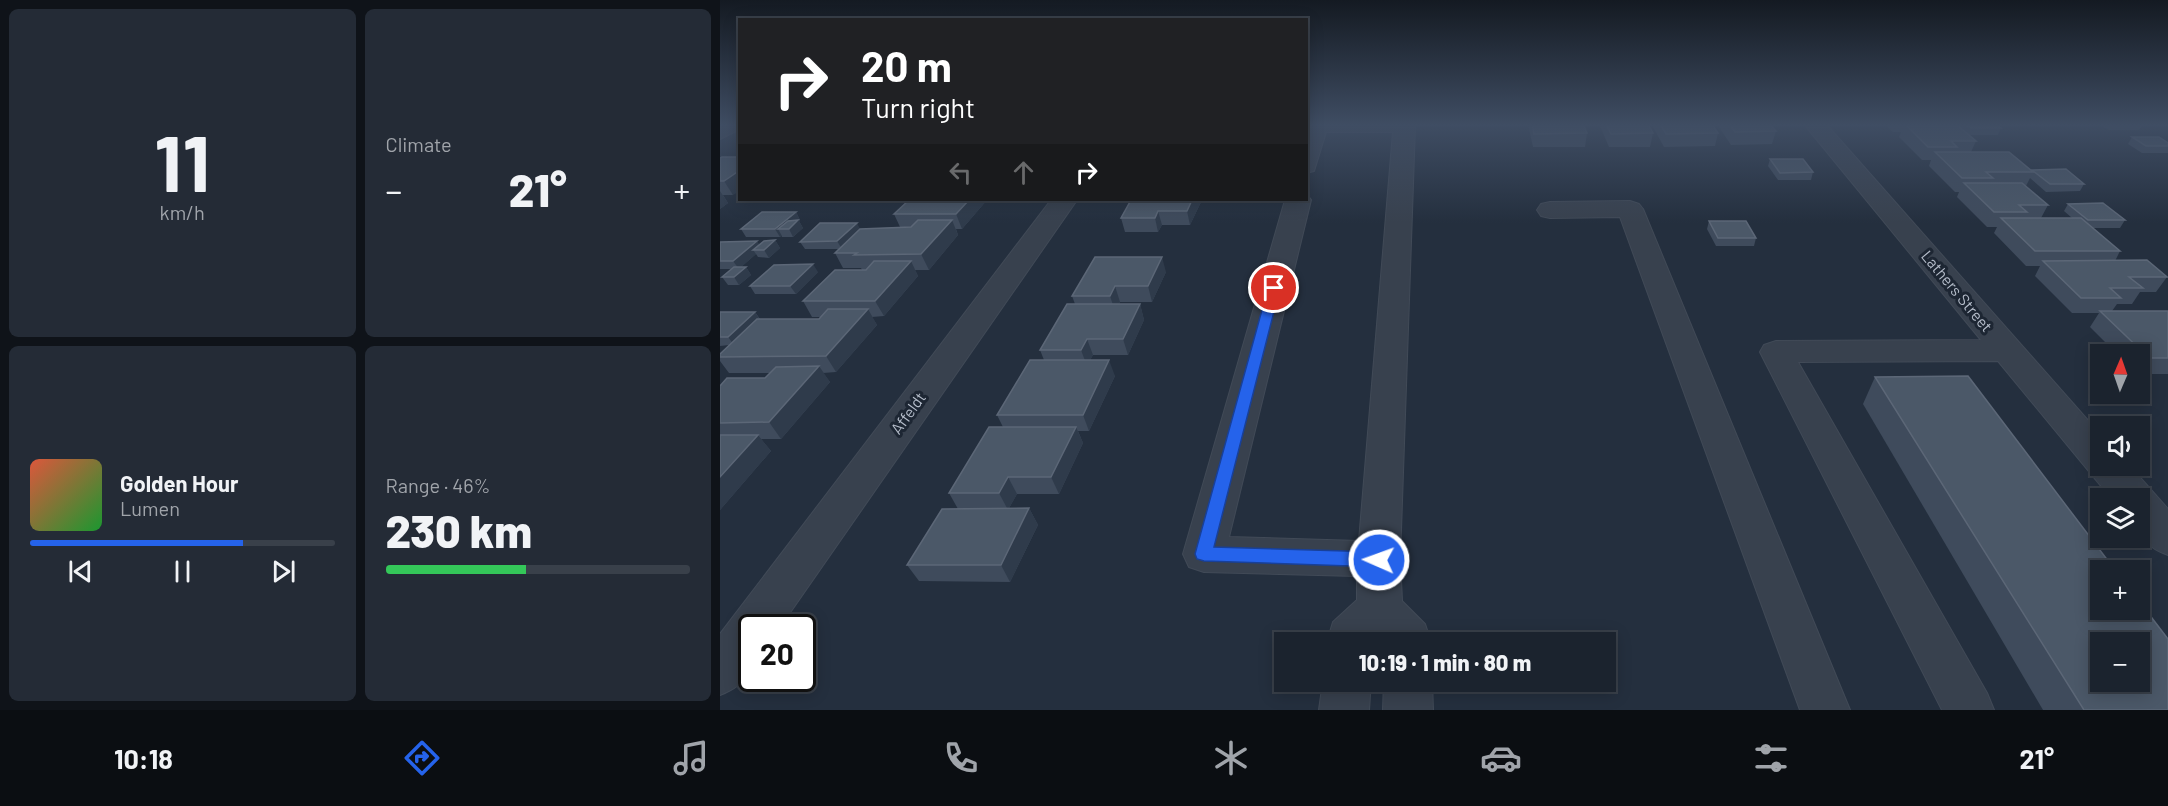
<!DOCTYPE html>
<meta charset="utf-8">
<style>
body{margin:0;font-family:Barlow,sans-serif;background:#242b36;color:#f1f3f6;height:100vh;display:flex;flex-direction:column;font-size:22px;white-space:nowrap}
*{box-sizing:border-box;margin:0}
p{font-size:20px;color:#a0a4aa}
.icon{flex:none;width:33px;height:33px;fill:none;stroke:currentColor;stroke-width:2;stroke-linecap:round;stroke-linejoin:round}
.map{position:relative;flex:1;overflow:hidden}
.panel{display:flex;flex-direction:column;gap:9px;padding:9px;background:#0f1319;width:720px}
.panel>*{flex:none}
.top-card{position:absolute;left:18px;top:18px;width:570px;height:183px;border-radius:0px;box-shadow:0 3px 15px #0003,0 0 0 2px #39404a;background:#202124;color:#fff;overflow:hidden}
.needle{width:39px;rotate:2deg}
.fabs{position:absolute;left:1370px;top:344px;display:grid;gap:12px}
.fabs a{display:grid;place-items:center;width:60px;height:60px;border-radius:0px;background:#1b232e;box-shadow:0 3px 15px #0003,0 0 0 2px #39404a;font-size:30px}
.speed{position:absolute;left:18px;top:614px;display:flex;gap:12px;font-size:30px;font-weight:700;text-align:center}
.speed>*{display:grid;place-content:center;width:78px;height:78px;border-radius:50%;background:#1b232e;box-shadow:0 3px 15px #0003,0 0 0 2px #39404a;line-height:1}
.speed .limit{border:3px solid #111;border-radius:9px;background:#fff;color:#111}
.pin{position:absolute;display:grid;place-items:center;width:51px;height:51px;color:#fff;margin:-26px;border:3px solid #fff;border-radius:50%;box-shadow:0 2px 6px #0007}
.me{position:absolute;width:66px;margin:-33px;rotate:272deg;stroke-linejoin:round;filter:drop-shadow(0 0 4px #0008)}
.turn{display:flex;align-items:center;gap:21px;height:126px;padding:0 24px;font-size:27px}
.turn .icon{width:78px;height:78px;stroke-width:2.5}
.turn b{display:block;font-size:42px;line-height:51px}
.lanes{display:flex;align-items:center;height:57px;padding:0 24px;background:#0003;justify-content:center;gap:30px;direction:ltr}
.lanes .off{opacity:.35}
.big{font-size:45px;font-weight:800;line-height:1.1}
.panel .tile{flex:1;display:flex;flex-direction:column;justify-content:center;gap:9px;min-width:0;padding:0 21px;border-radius:9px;background:#242b36}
.panel .dial{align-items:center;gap:0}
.dial b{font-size:78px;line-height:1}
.song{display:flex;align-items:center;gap:18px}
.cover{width:72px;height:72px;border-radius:9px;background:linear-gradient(135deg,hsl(10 70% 55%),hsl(130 70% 35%))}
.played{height:6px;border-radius:3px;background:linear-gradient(90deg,#2563eb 70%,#39404a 70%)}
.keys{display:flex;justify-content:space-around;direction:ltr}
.heat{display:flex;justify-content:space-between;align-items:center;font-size:33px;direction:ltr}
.charge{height:9px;border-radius:4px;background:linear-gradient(90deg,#34c759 46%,#39404a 0)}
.panel .tiles{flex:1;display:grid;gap:9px;grid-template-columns:repeat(2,1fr)}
.trip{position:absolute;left:554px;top:632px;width:342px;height:60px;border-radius:0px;background:#1b232e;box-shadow:0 3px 15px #0003,0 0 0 2px #39404a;font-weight:800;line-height:60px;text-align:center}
.menu{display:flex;height:96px;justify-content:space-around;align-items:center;background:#0b0e12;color:#a0a4aa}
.menu .icon{width:42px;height:42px}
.menu .current{color:#2563eb}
.menu b{font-size:27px;color:#f1f3f6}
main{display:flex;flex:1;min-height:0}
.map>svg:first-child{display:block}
</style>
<main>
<section class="panel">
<div class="tiles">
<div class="tile dial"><b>11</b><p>km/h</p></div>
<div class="tile"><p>Climate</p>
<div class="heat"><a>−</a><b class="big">21°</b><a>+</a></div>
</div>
<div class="tile">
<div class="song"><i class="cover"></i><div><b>Golden Hour</b><p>Lumen</p></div></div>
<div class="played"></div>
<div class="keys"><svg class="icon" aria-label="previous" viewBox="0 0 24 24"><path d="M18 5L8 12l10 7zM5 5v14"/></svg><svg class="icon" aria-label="pause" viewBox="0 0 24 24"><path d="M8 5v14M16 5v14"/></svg><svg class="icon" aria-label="next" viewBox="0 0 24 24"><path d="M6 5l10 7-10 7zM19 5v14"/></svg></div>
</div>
<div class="tile"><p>Range · 46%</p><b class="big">230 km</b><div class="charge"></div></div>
</div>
</section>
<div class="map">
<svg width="1448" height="710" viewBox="0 0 1448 710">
<rect width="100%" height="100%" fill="#242f3e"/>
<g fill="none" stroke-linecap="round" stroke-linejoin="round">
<defs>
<g id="minor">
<path d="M0,124H20V129L0,139Z"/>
<path d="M586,124H693L695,126L680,559L682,601L705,624L711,642H661L659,639L656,642H607L613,622L637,600V576L484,572L469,567L463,554L565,200H586V194L591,200L509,537L639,541L673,132H606L594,171L586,173Z"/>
<path d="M1084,124H1106L1380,434V465H1409L1448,509V555C1416,544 1419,527 1419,498H1391L1278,361L1078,362L1267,693L1274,710H1222L1040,352L1044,345L1056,341L1261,340Z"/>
<path d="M331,200H357L60,627H32C32,661 36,681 0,695V634Z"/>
<path d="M910,201L919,204L923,209L1130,710H1080L900,217L830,218L821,216L817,210L821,204L830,202Z"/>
<path d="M603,681H651L649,710H599Z"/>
<path d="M664,681H712L713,710H663Z"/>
</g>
</defs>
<use href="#minor" stroke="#414a57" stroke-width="2"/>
<use href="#minor" fill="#38414e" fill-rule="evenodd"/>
</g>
<g fill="#3f4b5c">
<path d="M808,124H863L867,133L865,147H813Z"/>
<path d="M880,124H928L933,133L930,147H889L880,126Z"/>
<path d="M932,124H992L998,133L995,146L944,147L932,125Z"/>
<path d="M997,124H1050L1056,131L1052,144L1011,145Z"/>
<path d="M1164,124H1276L1281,128L1278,135H1249L1256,141L1251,152L1312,171V170L1364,184L1360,191L1326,192L1310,178L1306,186L1328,205L1321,218H1352L1344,211L1348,204L1405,220L1400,228H1373L1400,251L1395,261L1447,277L1436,292H1420L1412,304H1397L1392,311H1448V374H1419V354H1397L1370,327L1379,313H1352L1315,276L1320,266H1306L1274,233L1277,227H1267L1237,197L1239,192H1235L1209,166L1211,160H1202L1179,137L1181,132H1173Z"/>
<path d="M1378,124H1423L1419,130H1389Z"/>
<path d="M1412,137L1448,146V153H1422L1408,144Z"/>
<path d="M0,158L13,195H3L8,203L0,209Z"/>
<path d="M1050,159L1093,172L1091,180H1058L1048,166Z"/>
<path d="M267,200L242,229H236L238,235L209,270H195L198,276L164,316L152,317L157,325L116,372L103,373L110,382L61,439H41L51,451L0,510V386L45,378L50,373H9L0,361V357L9,345L0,346V312H35L40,319H99L101,317H92L83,301L142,270L141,268H123L115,253L118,249H85L80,242L140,229L180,227L174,214Z"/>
<path d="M481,202L470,225H442L438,232H405L401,218Z"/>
<path d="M76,212L80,220L79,221L83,228L73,237H62V236L60,237H26L21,229Z"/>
<path d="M989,221L1036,238L1034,246H996L987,229Z"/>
<path d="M55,240L60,248L49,258L38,257L36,254L21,267H26L31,275L19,285H8L2,277L12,269H0V242L37,241L39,245Z"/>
<path d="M98,272L76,294H35L30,286Z"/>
<path d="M446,272L432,302H400L399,304H420L424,320L408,355H373L370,360L395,376L369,431H358L363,443L339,494H297L289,508H309L318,525L290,582L199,581L187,565L238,509L229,493L283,427L277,415L324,360L320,350L355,304L352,296Z"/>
<path d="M1155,377L1448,710H1323L1143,404Z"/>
</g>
<g fill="#2f3b4b">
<path d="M20,170V191L13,195L4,181Z"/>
<path d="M0,191L8,203L0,209Z"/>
<path d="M249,200H267L242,229L236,214Z"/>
<path d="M472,200H480L481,202L470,225L467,211Z"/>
<path d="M438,211L442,225L438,232L435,218Z"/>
<path d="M76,212L80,220L79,221L83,228L73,237L69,229H58L62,236L60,237L55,229Z"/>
<path d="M232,220L238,235L209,270L201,254Z"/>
<path d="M137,223L141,231L122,249L117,241Z"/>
<path d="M55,240L60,248L49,258L44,250Z"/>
<path d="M37,241L42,249L33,250L36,254L19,269L13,261Z"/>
<path d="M442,257L446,272L432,302L428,286Z"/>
<path d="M191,261L198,276L164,316L155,301Z"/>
<path d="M93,264L98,272L76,294L70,286Z"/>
<path d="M26,267L31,275L19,285L14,277Z"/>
<path d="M395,286L400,302L395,311L390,296Z"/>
<path d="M420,304L424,320L408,355L403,339Z"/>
<path d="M148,309L157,325L116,372L106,356Z"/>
<path d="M35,312L40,320L14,345L8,337Z"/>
<path d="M367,339L373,355L367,366L361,350Z"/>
<path d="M389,360L395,376L369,431L363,415Z"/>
<path d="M99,366L110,382L61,439L49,422Z"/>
<path d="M356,427L363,443L339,494L331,477Z"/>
<path d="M38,435L51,451L0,510V477Z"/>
<path d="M288,477L297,494L288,510L279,493Z"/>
<path d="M309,508L318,525L290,582L281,565Z"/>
</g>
<g fill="#4b5868" stroke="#5c6777" stroke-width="1.5" fill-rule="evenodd">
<path d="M812,124H863L867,133L814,134Z"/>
<path d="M886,124H928L933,133L891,134Z"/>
<path d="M940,124H992L998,133L946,134Z"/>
<path d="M1009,124H1050L1056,131L1015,132Z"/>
<path d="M1185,124H1236L1256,141H1231L1237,147H1208Z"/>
<path d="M1245,124H1276L1281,128H1251Z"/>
<path d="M1412,137H1439L1448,143V146H1426Z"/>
<path d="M1215,152H1289L1313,172H1266L1273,178H1242Z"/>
<path d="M2,157H20V170L4,181H0V158Z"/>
<path d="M1050,159H1083L1093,172L1060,173Z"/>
<path d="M1346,169L1364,184H1330L1312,170Z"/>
<path d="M1244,183H1302L1328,205H1299L1307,212H1274Z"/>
<path d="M189,200H249L236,214H174Z"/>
<path d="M411,200H472L467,211H438L435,218H401Z"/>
<path d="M1383,203L1405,220H1368L1348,204Z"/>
<path d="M42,212H76L55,229H21Z"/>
<path d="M1281,218H1361L1400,251H1315Z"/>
<path d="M78,220L69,229H58L68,221Z"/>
<path d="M198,220H232L201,254L134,255L137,253H115L140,229L191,227Z"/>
<path d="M989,221H1026L1036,238H998Z"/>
<path d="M100,223H137L117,241L80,242Z"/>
<path d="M55,240L44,250H33L44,241Z"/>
<path d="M37,241L13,261H0V242Z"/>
<path d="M375,257H442L428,286H395L390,296H352Z"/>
<path d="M1427,260L1447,277H1409L1423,288H1390L1401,298H1361L1323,261Z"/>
<path d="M154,261H191L155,301H83L115,270H146Z"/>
<path d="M93,264L70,286H30L54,265Z"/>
<path d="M14,267H26L14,277H2Z"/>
<path d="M347,304H420L403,339H367L361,350H320Z"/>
<path d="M108,309H148L106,356L0,357V354L37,319H99Z"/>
<path d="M1380,311H1448V358H1429Z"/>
<path d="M0,312H35L8,337H0Z"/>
<path d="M310,360H389L363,415H277Z"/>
<path d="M99,366L49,422L0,423V386L7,378H45L56,367Z"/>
<path d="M1248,376L1395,570H1380V609H1419V601L1448,639V710H1364L1155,377ZM1380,642H1419V681H1380Z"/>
<path d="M269,427H356L331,477H288L279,493H229Z"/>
<path d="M0,435H38L0,477Z"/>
<path d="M309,508L281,565H187L222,509Z"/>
</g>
<linearGradient id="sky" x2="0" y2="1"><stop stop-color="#141a22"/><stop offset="0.56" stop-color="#3f4d63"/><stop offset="1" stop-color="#3f4d63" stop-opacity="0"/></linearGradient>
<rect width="1448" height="223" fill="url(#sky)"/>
<path fill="#2563eb" stroke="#184099" stroke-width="1.5" d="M554,284L560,288L494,547L659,552L666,554L668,560L666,565L659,567L484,561L477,559L475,554L548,288Z"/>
<g text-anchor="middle" stroke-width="6" stroke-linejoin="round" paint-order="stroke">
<g font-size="16" fill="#b4bcc9" stroke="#1d2633">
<text transform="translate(1237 291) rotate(50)" y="6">Lathers Street</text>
<text transform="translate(188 413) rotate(-54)" y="6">Affeldt</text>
</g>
</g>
</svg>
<div class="fabs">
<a><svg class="needle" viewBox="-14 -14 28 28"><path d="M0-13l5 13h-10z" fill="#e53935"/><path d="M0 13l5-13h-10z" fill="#a0a4aa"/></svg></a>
<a><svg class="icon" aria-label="sound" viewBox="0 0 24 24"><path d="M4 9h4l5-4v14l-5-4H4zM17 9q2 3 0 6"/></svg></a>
<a><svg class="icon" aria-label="layers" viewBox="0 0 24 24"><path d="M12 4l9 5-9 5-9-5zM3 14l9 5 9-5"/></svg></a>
<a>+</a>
<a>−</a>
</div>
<div class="speed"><div class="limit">20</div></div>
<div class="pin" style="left:554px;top:288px;background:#d93025"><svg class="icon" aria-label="arrive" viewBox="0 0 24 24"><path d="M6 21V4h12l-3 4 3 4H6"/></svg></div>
<svg class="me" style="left:659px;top:560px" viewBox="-20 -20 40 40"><circle r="17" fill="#2563eb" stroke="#fff" stroke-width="3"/><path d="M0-11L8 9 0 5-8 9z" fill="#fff"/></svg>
<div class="trip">10:19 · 1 min · 80 m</div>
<div class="top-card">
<div class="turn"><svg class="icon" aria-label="right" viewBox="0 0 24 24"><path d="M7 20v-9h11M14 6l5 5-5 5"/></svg><div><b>20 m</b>Turn right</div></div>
<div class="lanes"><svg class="icon off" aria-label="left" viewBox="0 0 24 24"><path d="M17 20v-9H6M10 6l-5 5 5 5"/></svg><svg class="icon off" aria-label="ahead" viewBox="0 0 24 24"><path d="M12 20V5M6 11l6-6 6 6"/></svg><svg class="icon" aria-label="right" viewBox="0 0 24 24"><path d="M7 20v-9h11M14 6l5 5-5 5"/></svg></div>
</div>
</div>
</main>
<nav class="menu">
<b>10:18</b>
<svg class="icon current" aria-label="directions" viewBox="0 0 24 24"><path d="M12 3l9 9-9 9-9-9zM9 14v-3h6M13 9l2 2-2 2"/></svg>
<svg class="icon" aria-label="music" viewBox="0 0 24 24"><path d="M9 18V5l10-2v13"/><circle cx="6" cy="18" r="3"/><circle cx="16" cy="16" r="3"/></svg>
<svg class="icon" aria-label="phone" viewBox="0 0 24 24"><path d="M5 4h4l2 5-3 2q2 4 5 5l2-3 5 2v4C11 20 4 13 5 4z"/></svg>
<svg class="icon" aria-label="climate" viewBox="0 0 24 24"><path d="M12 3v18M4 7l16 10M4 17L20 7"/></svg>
<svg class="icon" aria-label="car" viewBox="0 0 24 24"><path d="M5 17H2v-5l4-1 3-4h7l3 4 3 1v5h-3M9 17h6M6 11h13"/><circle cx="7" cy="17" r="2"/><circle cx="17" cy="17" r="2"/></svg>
<svg class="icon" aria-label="filters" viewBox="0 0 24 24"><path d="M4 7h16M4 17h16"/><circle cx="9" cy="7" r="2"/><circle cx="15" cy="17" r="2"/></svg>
<b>21°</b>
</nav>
